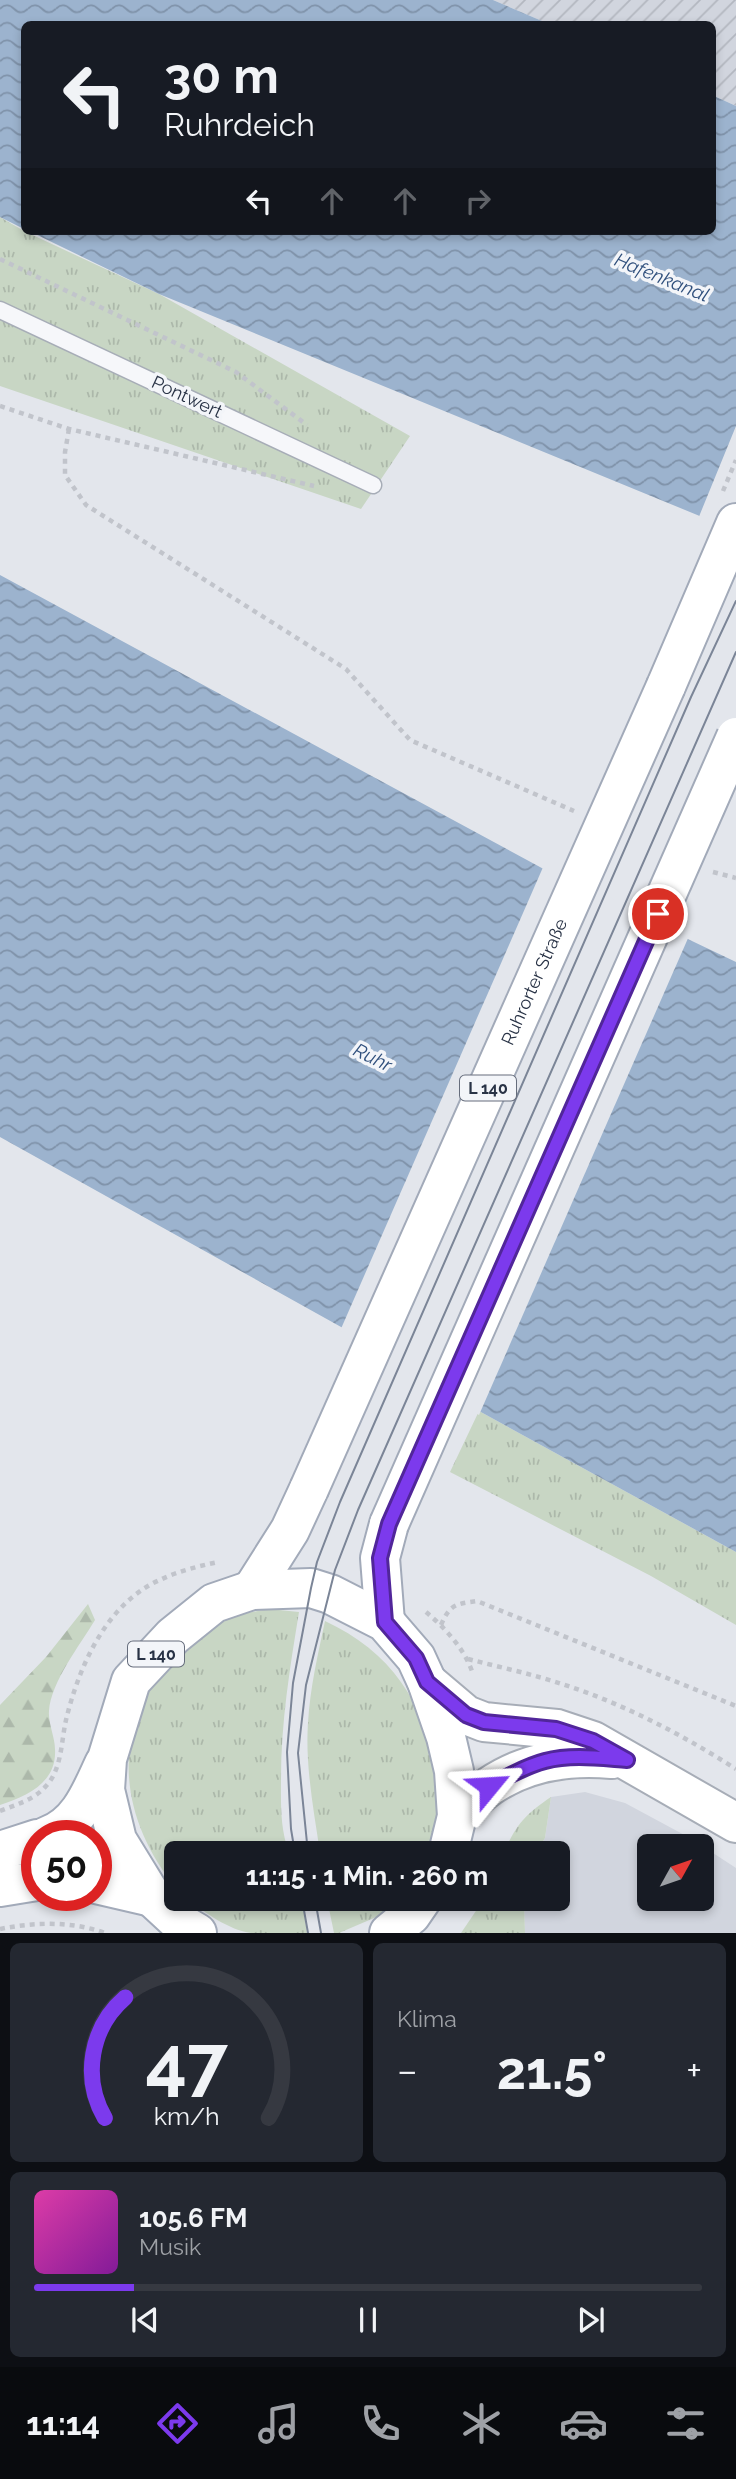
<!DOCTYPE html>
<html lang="de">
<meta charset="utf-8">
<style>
body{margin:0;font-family:Raleway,sans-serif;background:#242831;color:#f1f3f6;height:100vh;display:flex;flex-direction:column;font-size:26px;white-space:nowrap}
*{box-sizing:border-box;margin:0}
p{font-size:23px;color:#9ea1a6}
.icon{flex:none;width:38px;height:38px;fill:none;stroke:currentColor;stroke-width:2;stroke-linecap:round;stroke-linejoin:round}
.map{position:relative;height:1933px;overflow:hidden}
.drawer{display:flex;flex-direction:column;gap:10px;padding:10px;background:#0d0f14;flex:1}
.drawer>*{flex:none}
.hud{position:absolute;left:21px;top:21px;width:695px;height:214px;border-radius:10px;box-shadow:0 4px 10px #0003;background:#171b24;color:#f1f3f6;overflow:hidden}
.needle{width:46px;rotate:50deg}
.tools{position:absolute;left:637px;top:1834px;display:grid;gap:14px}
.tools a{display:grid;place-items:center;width:77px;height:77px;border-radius:10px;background:#171b24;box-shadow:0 4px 10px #0003;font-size:35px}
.speed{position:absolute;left:21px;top:1820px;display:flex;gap:14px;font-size:35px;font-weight:700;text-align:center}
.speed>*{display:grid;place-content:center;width:91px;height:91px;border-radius:50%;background:#171b24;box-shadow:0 4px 10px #0003;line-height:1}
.speed .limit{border:10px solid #d22;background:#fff;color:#111}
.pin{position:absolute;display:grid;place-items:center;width:60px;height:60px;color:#fff;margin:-30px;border:4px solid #fff;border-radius:50%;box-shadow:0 2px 7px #0007}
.me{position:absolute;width:77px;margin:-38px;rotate:63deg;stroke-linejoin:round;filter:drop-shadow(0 0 5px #0008)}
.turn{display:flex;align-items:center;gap:24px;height:147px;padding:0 28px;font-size:32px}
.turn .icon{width:91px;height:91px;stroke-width:2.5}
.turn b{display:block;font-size:49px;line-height:60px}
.lanes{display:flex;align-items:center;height:66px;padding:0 28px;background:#0003;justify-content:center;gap:35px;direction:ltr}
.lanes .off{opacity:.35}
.big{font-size:52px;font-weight:700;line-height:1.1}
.drawer .card{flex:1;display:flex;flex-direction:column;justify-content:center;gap:10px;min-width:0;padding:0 24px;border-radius:10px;background:#242831}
.drawer .dial{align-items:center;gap:0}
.dial svg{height:182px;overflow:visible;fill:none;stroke:#363941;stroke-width:7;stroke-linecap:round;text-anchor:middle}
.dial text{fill:#f1f3f6;stroke:none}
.song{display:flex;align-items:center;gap:21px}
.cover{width:84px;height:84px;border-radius:10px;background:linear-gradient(135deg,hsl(320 70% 55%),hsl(290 70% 35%))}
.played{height:7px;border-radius:4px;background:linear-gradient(90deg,#7c3aed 15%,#363941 15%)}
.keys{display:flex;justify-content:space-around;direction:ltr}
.heat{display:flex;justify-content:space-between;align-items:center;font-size:38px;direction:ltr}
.drawer .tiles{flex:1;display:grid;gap:10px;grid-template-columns:1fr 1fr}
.card:last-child{grid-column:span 2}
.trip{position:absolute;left:164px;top:1841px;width:406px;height:70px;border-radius:10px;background:#171b24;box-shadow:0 4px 10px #0003;font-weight:700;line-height:70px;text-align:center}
.tab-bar{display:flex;height:112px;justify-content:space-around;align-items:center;background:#090b0e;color:#9ea1a6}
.tab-bar .icon{width:49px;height:49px}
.tab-bar .on{color:#7c3aed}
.tab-bar b{font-size:32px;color:#f1f3f6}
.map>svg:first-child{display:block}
</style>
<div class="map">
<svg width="736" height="1933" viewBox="0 0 736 1933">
<defs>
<pattern id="industrial-furrows" width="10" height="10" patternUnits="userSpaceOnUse" patternTransform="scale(1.75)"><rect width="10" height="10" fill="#d1d5de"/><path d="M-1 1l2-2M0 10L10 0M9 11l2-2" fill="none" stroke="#b3b7c0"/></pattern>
<pattern id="grass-tufts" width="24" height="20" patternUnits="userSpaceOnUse" patternTransform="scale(1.75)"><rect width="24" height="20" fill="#c8d6c4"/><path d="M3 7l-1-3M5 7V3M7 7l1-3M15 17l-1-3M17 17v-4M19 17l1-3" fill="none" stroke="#acb8aa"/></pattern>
<pattern id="forest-firs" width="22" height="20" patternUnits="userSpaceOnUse" patternTransform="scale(1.75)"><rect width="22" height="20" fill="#c8d6c4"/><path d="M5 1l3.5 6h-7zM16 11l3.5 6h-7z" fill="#acb8aa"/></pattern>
<pattern id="water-waves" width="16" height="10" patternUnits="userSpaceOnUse" patternTransform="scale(1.75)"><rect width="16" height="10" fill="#9cb3ce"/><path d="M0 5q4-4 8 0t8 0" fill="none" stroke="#7f92a9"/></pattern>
</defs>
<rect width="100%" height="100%" fill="#e3e6ec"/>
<path fill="#d1d5de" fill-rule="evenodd" d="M585,1792L625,1803L690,1838L736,1868V1933H525L524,1899H558V1853H536L545,1838L551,1797ZM649,1846H702V1899H649Z"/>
<path fill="url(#industrial-furrows)" d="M493,0H736V106L712,95V24H549Z"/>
<g fill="url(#grass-tufts)">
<path d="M0,217L24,231L159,294L410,436L361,509L0,386Z"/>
<path d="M479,1411L736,1552V1625L651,1576L450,1472Z"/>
<path d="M269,1609L299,1612C290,1667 281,1722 281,1779C281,1806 280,1827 289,1853H177V1889C102,1799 113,1684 218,1624C233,1615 252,1612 269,1609Z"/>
<path d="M325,1621C390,1651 426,1703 436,1774C438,1784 441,1796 440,1806C438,1822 434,1838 431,1853H320C314,1811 305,1766 308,1723C310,1688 318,1654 325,1621Z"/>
<path d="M551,1797L545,1838L536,1853H504C515,1825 527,1813 551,1797Z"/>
<path d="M188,1899H302L307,1933C289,1933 269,1933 251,1933C229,1930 205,1913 188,1899Z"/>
<path d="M327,1899H401L381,1915L339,1933H334Z"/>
<path d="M484,1899H524L525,1933H461Z"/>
</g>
<path fill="url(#forest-firs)" d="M88,1604L95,1620C80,1645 51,1682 49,1711C48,1723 55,1737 55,1749C57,1783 27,1796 0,1805V1705L46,1657Z"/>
<g fill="url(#water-waves)">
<path d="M0,0H493L549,24H24V229L0,217Z"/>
<path d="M712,95L736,106V470L731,468L707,519L159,294L29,231H712Z"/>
<path d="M0,575L564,880L736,962V1552L479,1411L368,1342L0,1137Z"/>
</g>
<g fill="#e3e6ec">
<path d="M736,426V474L732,472L710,521L706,523L698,519Z"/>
<path d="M544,865L689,936L479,1415L340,1331Z"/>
</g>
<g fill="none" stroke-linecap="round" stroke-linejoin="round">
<defs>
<path id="lane" d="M0,310L373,485"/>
<g id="secondary">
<path d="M427,1682L466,1715L484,1722L557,1729L593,1741L736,1823"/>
<path d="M457,1816C467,1806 478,1794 490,1786C527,1761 569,1755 612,1759"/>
</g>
<g id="primary">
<path d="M666,686L736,523"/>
<path d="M252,1590L290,1530L309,1489"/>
<path d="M385,1622L380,1558L389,1524"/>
<path d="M47,1836C79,1825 91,1792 104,1764"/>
<path d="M0,1851L37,1839"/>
<path d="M96,1884L152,1897"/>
<path d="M0,1887L37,1881"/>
<path d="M197,1933L180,1923L152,1897L117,1840L105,1790L107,1759L131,1681L173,1636L214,1603L252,1590L311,1588L330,1594L385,1622L416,1658L427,1682L446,1737L454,1771L457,1816L448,1853"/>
<path d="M389,1933L411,1915L422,1899"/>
</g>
</defs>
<use href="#lane" stroke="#a7adb7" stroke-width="19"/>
<use href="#secondary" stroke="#a7adb7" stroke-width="42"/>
<use href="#primary" stroke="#a2aab9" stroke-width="42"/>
<g stroke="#c1c4cb" stroke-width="4.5" stroke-dasharray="5 5" stroke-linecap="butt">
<path d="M0,259L236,372L307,425"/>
<path d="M0,406L69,429L314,486"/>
<path d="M69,429L65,452V475L86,505L346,669L410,740L574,811"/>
<path d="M723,491L736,460"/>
<path d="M713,872L736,878"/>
<path d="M426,1612C445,1628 465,1649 473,1674"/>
<path d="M441,1625C450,1604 456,1604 477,1601L736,1706"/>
<path d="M468,1659C499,1667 532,1674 562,1684C624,1704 681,1734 736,1769"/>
<path d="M0,1811C17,1804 34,1800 46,1786C62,1769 61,1742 66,1720C79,1666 107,1602 162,1579C179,1571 199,1566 218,1562"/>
<path d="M0,1929C35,1922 72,1921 105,1933"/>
</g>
<use href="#lane" stroke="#f6f7fa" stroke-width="16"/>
<use href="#secondary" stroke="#fff" stroke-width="38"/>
<use href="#primary" stroke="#fff" stroke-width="38"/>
<g stroke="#7b8597" stroke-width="2">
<path d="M295,1853L291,1829L287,1752L293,1683L311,1588L317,1562L340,1502L691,697L736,601"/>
<path d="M308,1853L298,1753L306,1685L335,1570L358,1510L736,652"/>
<path d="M302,1899L308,1933"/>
<path d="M315,1899L321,1933"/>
</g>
<defs>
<g id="primary-bridge">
<path id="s1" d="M309,1489L666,686"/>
<path d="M389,1524L736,737"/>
</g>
</defs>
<use href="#primary-bridge" stroke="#a2aab9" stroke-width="42" stroke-linecap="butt"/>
<use href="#primary-bridge" stroke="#fff" stroke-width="38"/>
</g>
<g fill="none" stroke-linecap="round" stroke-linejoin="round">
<defs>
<path id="route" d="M489,1786C507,1777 525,1766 545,1761C571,1754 600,1758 627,1760L593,1741L556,1729L484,1722L466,1715L427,1682L416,1658L385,1622L380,1558L389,1524L658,914"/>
</defs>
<use href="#route" stroke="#51269a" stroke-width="18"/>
<use href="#route" stroke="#7c3aed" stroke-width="12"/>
</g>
<g text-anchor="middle" stroke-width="7" stroke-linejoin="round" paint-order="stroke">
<g fill="#f3f5f9" stroke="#666d7c" stroke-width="2">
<rect x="460" y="1075.5" width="56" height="25" rx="5"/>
<rect x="128" y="1641.5" width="56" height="25" rx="5"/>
</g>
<g font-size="16" font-weight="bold" fill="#293346">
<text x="488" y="1094">L 140</text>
<text x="156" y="1660">L 140</text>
</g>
<g font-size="18" fill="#293346" stroke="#f3f5f9">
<text transform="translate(187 397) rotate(25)" y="6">Pontwert</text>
<text dy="6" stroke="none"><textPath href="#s1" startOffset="555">Ruhrorter Straße</textPath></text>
</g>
<g font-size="19" font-style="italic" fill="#30507d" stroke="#f3f5f9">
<text transform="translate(662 277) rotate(22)" y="7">Hafenkanal</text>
<text transform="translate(373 1057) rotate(26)" y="7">Ruhr</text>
</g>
</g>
</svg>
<div class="tools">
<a><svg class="needle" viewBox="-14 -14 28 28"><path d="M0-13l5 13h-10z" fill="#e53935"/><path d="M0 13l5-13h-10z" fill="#9ea1a6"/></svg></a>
</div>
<div class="speed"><div class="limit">50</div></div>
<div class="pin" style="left:658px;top:914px;background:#d93025"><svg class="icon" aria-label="arrive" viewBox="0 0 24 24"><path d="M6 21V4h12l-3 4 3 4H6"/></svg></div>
<svg class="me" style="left:489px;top:1786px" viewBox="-20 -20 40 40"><path d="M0-17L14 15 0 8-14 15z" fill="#7c3aed" stroke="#fff" stroke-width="4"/></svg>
<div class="trip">11:15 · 1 Min. · 260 m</div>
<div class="hud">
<div class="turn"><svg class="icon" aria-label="left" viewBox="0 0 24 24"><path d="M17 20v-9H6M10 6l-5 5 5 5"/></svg><div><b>30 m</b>Ruhrdeich</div></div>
<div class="lanes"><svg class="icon" aria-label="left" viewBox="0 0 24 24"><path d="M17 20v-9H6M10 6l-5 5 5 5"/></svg><svg class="icon off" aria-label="ahead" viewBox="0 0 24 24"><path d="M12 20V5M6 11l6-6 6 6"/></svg><svg class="icon off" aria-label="ahead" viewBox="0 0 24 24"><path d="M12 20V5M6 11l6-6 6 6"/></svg><svg class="icon off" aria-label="right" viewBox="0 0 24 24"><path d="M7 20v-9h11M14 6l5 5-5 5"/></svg></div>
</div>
</div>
<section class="drawer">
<div class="tiles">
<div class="card dial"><svg viewBox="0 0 100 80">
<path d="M14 69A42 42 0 1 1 86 69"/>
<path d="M14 69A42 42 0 0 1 23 16" stroke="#7c3aed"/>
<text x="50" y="56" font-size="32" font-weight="700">47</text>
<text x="50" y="72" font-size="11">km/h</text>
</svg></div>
<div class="card"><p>Klima</p>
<div class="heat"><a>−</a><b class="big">21.5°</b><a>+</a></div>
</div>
<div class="card">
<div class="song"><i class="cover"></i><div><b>105.6 FM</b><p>Musik</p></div></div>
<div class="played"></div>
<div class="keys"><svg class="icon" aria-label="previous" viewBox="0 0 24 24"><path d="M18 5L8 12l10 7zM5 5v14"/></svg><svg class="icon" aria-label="pause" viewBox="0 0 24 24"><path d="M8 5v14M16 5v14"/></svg><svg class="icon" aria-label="next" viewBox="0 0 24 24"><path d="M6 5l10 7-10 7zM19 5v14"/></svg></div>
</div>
</div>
</section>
<nav class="tab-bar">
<b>11:14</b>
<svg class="icon on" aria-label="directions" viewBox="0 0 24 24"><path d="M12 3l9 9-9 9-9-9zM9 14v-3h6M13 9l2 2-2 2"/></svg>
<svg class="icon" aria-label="music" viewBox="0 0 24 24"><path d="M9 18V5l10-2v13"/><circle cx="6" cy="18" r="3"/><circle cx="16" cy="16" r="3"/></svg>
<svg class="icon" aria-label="phone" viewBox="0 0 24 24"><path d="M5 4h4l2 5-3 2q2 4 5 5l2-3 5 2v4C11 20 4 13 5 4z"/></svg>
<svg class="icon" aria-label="climate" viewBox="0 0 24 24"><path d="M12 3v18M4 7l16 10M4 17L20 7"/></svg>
<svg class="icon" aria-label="car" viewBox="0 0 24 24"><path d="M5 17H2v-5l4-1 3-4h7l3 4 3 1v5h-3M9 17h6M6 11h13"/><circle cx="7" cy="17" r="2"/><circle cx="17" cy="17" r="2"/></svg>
<svg class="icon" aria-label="filters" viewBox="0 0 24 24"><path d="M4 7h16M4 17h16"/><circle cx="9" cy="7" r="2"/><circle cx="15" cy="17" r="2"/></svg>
</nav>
